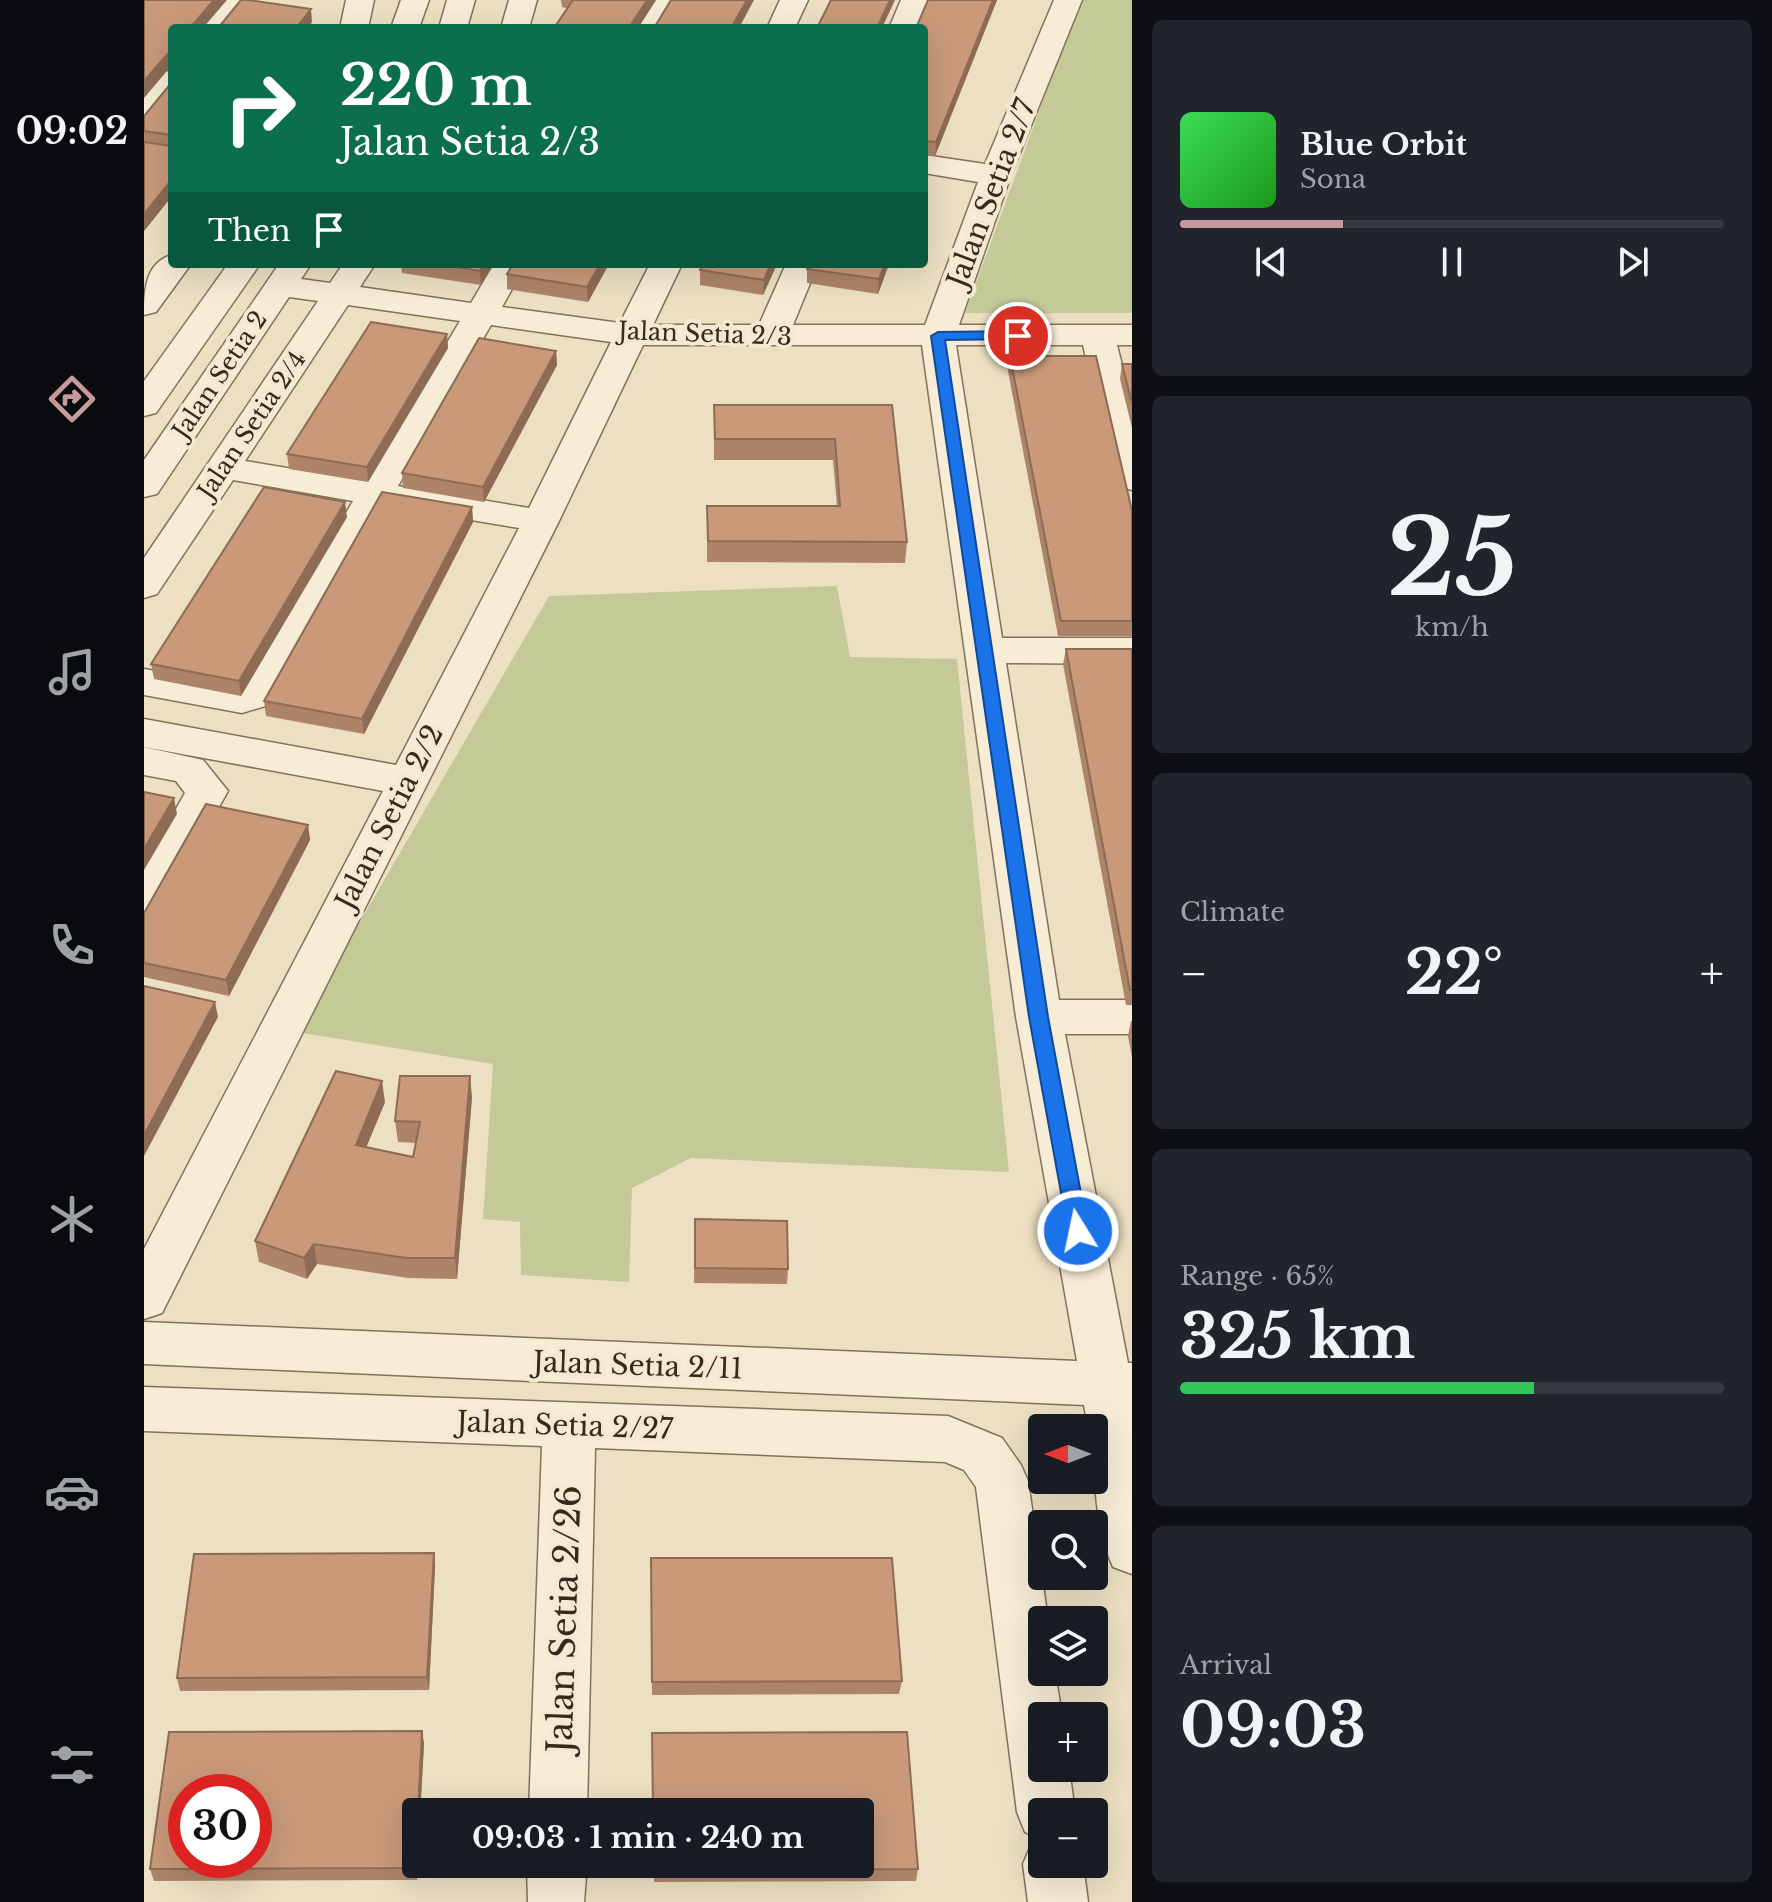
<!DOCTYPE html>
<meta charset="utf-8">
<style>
body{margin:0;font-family:"Libre Baskerville",serif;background:#20242c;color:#f1f3f6;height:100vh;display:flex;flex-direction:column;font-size:30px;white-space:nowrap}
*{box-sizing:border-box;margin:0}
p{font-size:26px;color:#9ea1a6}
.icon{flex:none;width:44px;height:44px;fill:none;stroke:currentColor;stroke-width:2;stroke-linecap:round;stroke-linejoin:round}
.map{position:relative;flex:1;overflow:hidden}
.drawer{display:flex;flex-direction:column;gap:20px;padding:20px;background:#0d0f14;width:640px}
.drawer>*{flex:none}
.hud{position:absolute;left:24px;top:24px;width:760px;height:244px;border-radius:8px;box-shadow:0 8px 32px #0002;background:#0b6e4f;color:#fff;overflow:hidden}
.needle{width:52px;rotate:270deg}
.fabs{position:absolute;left:884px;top:1414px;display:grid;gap:16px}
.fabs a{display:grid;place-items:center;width:80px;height:80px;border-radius:8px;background:#171b24;box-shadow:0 8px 32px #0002;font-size:40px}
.speed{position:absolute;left:24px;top:1774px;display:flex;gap:16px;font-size:40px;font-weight:700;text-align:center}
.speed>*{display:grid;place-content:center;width:104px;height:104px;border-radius:50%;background:#171b24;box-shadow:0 8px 32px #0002;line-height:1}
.speed .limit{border:12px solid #d22;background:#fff;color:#111}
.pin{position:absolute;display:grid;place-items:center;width:68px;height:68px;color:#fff;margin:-34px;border:4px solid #fff;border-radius:50%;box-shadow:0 2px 8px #0007}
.me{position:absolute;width:88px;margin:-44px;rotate:350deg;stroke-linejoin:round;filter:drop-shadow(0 0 6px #0008)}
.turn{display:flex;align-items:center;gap:28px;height:168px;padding:0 40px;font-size:36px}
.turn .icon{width:104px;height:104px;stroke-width:2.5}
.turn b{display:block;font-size:56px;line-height:68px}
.then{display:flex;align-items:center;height:76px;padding:0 40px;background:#0003;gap:16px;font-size:30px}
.big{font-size:60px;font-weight:700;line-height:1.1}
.drawer .widget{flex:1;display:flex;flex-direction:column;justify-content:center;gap:12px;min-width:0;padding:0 28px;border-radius:12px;background:#20242c}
.drawer .dial{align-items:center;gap:0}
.dial b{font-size:104px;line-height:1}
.song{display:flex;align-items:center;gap:24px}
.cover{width:96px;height:96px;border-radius:12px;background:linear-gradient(135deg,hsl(130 70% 55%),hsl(120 70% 35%))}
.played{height:8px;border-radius:4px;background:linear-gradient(90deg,#c69a9c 30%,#363941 30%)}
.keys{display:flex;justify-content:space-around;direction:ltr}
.heat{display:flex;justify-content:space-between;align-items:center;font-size:44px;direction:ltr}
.charge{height:12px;border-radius:6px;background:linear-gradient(90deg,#34c759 65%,#363941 0)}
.trip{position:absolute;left:258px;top:1798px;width:472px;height:80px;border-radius:8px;background:#171b24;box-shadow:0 8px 32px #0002;font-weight:700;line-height:80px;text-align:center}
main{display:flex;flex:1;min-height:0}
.dock{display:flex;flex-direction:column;width:144px;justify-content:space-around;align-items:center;background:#090b0e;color:#9ea1a6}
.dock .icon{width:56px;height:56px}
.dock .on{color:#c69a9c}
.dock b{font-size:36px;color:#f1f3f6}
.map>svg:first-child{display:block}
</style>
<main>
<nav class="dock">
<b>09:02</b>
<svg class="icon on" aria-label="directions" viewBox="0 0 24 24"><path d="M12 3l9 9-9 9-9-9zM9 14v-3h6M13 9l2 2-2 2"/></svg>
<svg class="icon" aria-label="music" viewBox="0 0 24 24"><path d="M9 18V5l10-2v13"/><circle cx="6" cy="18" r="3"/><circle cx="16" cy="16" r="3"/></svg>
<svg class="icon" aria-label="phone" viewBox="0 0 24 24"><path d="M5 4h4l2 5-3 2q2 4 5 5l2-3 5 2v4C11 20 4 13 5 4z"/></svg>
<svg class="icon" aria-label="climate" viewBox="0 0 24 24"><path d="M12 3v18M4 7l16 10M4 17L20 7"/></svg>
<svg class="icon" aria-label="car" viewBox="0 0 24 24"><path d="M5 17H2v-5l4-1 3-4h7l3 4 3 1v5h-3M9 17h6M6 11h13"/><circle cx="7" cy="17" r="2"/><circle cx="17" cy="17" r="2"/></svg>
<svg class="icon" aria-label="filters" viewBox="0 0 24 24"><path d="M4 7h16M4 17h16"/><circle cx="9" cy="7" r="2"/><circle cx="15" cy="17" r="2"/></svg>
</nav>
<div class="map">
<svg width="988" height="1902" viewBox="0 0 988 1902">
<rect width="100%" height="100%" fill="#ecdfc2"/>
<g fill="#c4ca97">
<path d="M936,0H988V313H821Z"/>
<path d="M693,586L706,657L813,659L865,1172L547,1158L488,1188L485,1282L377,1275L376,1222L339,1219L349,1064L152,1032L405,596Z"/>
</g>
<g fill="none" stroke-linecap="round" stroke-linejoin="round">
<defs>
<g id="minor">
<path d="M80,0H109L86,28H57Z"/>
<path d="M202,0H230L224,28H196Z"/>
<path d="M257,0H285L275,28H247Z"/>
<path d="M303,0H331L323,28H295Z"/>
<path d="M365,0H393L385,28H357Z"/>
<path d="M508,0H536L519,28H491Z"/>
<path d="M636,0H664L651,28H623Z"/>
<path d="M757,0H785L773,28H745Z"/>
<path d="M910,0H938L867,175L815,325H988V345H973L988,405V490L975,487L970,479L939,345H812L858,638H988V664L862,663L915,1000H988V1034H921L984,1363H988V1574L969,1567C950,1526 950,1473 950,1428H944L940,1405L0,1364V1322L933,1361L872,1017L778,345H499L415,521L18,1313L0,1319V1249L239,791L0,747V719L252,765L375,528L243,506L128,704L98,713L0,695V669L100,686L209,501L89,480L13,594L0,598V558L174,301L145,297L13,494L0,497V460L120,286L135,264H167L157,279L186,283L199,264H231L216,287L327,303L350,264H382L358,307L476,323L506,264H538L509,325H615L642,264H674L649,325H781L834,182L780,173V155L841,164ZM204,305L316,321L221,481L101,461ZM347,325L467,342L385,508L254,486Z"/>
<path d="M28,70V98L11,118L0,121V93L18,73Z"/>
<path d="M28,255V264H47L12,312L0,315C0,292 1,262 28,255Z"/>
<path d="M84,264H116L12,413L0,416V381Z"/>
<path d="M0,747L59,760L84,791L15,913L0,917V865L41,793L32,781L0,775Z"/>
<path d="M0,1387L804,1416L858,1438L877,1465L884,1481L904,1620H898V1672H911L918,1716H898V1768H925L931,1812H898V1839L881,1832L873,1812L832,1487L820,1470L801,1462L451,1448L443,1812H385L398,1446L0,1431Z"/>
<path d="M898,1839V1864H939L944,1902H884L879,1864L888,1843Z"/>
<path d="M383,1864H443L440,1902H384Z"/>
</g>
</defs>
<use href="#minor" stroke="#85705a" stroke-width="3"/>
<use href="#minor" fill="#f7ecd5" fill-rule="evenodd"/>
</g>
<g fill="#ad8468">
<path d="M417,0H512L494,28L418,7Z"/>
<path d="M853,0L791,156L780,155V28Z"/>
<path d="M28,82V196L0,231V116Z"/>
<path d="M257,264H350L337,285L258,273Z"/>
<path d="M369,264H465L444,302L363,289V274Z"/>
<path d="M633,264L619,295L556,285V270Z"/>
<path d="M745,264L734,294L663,283V269Z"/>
<path d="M303,334L304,348L224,482L145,469L143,454Z"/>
<path d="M412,351L413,365L340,502L259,488L258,473Z"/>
<path d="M866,356L988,511V636H914L864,371Z"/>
<path d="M978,364H988V428L976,379Z"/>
<path d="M570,405H748L763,542L761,563L563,562V506H693L689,460H570Z"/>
<path d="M328,507L329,522L220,734L122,716L120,701Z"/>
<path d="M203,517L97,696L10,679L7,664Z"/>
<path d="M922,649H988V1005H982L919,664Z"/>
<path d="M164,825L166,840L85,996L0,977V913Z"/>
<path d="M987,1021H988V1057L984,1036Z"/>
<path d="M328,1097L313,1279L264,1278L173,1264L163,1279L115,1262L111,1241L241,1102L222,1147L269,1157L272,1143L254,1142L251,1121Z"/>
<path d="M551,1219L644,1269L643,1284L550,1283Z"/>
<path d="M290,1553L291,1567L285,1690L36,1691L33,1678Z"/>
<path d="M507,1558L758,1681L755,1694L508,1695Z"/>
<path d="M278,1731L280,1744L273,1880L10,1881L6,1869Z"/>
<path d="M510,1864L774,1869L772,1881L510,1882Z"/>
</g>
<g fill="#8d6b55">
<path d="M70,0H83L59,28H46Z"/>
<path d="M503,0H512L494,28H485Z"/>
<path d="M603,0H610L595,28H587Z"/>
<path d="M746,0H751L738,28H733Z"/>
<path d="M849,0H853L791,156L792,142Z"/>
<path d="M167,9L168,22L164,28H152Z"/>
<path d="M28,49V65L0,98V81Z"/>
<path d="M784,157L782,171L780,177V166Z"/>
<path d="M28,179V196L0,231V214Z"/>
<path d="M340,264H350L337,285L336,271Z"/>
<path d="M456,264H465L444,302L443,287Z"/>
<path d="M627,264H633L619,295L620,280Z"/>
<path d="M741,264H745L734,294L735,279Z"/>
<path d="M303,334L304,348L224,482L223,467Z"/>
<path d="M412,351L413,365L340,502L339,487Z"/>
<path d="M201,502L203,517L97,696L95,681Z"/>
<path d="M328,507L329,522L220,734L218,719Z"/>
<path d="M30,798L33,814L0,870V849Z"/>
<path d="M164,825L166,840L85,996L82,980Z"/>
<path d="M71,1002L74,1017L0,1156V1135Z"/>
<path d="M326,1076L328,1097L313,1279L311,1258Z"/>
<path d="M238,1081L241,1102L215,1165L212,1145Z"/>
<path d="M170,1244L173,1264L163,1279L160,1258Z"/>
<path d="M290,1553L291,1567L285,1690L283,1677Z"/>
<path d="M278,1731L280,1744L276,1812H274Z"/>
<path d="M272,1845V1864H274L273,1880L271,1868Z"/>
</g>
<g fill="#c99979" stroke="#8d6b55" stroke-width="2" fill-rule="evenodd">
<path d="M0,0H70L46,28H28V49L0,81Z"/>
<path d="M97,0H104L167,9L152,28H74Z"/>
<path d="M429,0H503L485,28H410Z"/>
<path d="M527,0H603L587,28H510Z"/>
<path d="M687,0H746L733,28H673Z"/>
<path d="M784,0H849L792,142L780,141V28H772Z"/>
<path d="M28,82V135L0,131V116Z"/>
<path d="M0,142L28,146V179L0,214Z"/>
<path d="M293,264H340L336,271Z"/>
<path d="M369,264H456L443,287L363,274Z"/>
<path d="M559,264H627L620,280L556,270Z"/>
<path d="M665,264H741L735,279L663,269Z"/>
<path d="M227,322L303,334L223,467L143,454Z"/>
<path d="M335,338L412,351L339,487L258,473Z"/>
<path d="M866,356H952L988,511V621H917Z"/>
<path d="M978,364H988V403Z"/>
<path d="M570,405H748L763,542L564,541L563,506H696L691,439H571Z"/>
<path d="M120,487L201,502L95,681L7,664Z"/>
<path d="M238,492L328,507L218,719L120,701Z"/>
<path d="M922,649H988V990H986Z"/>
<path d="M0,792L30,798L0,849Z"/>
<path d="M62,804L164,825L82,980L0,963V913Z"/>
<path d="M0,986L71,1002L0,1135Z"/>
<path d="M192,1071L238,1081L212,1145L269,1157L276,1122L251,1121L256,1076H326L311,1258H262L170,1244L160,1258L111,1241Z"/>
<path d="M551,1219L643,1221L644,1269L551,1268Z"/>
<path d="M290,1553L283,1677L33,1678L50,1554Z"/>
<path d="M507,1558H748L758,1681L508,1682Z"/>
<path d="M278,1731L274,1812H272L271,1868L6,1869L25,1732ZM42,1792H110V1860H42Z"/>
<path d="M763,1732L774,1869L510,1870V1864H716V1812H509L508,1733Z"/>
</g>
<path fill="#1a73e8" stroke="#114b97" stroke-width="2" d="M874,331L879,333V339L801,340L904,1017L944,1231L934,1240L924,1231L885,1017L787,336L794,332Z"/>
<g text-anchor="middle" stroke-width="8" stroke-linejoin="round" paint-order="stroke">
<g font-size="24" fill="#36291e" stroke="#f4e9d1">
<text transform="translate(561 334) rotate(2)" y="8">Jalan Setia 2/3</text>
<text transform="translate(76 375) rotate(-56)" y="8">Jalan Setia 2</text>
<text transform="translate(108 425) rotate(-56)" y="8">Jalan Setia 2/4</text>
</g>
<g font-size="28" fill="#36291e" stroke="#f4e9d1">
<text transform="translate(847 193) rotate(-69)" y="10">Jalan Setia 2/7</text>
<text transform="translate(245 817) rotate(-63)" y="10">Jalan Setia 2/2</text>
<text transform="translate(494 1365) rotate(2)" y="10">Jalan Setia 2/11</text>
<text transform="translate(421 1425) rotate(2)" y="10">Jalan Setia 2/27</text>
</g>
<g font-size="34" fill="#36291e" stroke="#f4e9d1">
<text transform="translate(420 1619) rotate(-88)" y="12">Jalan Setia 2/26</text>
</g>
</g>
</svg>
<div class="fabs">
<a><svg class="needle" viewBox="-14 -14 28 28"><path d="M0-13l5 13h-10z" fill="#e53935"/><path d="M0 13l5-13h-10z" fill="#9ea1a6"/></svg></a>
<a><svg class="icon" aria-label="search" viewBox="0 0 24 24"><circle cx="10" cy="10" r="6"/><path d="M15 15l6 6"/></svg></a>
<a><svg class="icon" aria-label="layers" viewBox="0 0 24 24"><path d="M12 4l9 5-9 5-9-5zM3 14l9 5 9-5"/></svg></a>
<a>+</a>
<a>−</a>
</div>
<div class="speed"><div class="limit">30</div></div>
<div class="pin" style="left:874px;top:336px;background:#d93025"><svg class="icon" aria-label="arrive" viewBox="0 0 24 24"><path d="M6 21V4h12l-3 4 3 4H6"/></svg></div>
<svg class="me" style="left:934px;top:1231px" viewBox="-20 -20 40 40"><circle r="17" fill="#1a73e8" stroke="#fff" stroke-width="3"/><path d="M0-11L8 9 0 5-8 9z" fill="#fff"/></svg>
<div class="trip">09:03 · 1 min · 240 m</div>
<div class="hud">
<div class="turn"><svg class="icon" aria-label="right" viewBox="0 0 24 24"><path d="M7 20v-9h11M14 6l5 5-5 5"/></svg><div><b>220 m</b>Jalan Setia 2/3</div></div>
<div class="then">Then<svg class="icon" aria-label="arrive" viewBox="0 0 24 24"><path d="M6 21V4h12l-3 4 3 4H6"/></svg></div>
</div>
</div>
<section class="drawer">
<div class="widget">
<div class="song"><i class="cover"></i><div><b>Blue Orbit</b><p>Sona</p></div></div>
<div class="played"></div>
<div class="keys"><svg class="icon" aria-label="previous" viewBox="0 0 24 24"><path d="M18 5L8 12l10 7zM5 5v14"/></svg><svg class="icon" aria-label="pause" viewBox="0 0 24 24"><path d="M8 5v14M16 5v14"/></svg><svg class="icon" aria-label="next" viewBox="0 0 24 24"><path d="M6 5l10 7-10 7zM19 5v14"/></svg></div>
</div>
<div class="widget dial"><b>25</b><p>km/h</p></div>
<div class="widget"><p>Climate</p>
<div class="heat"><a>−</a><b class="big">22°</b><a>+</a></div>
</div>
<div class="widget"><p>Range · 65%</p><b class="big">325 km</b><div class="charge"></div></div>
<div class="widget"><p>Arrival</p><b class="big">09:03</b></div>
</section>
</main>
